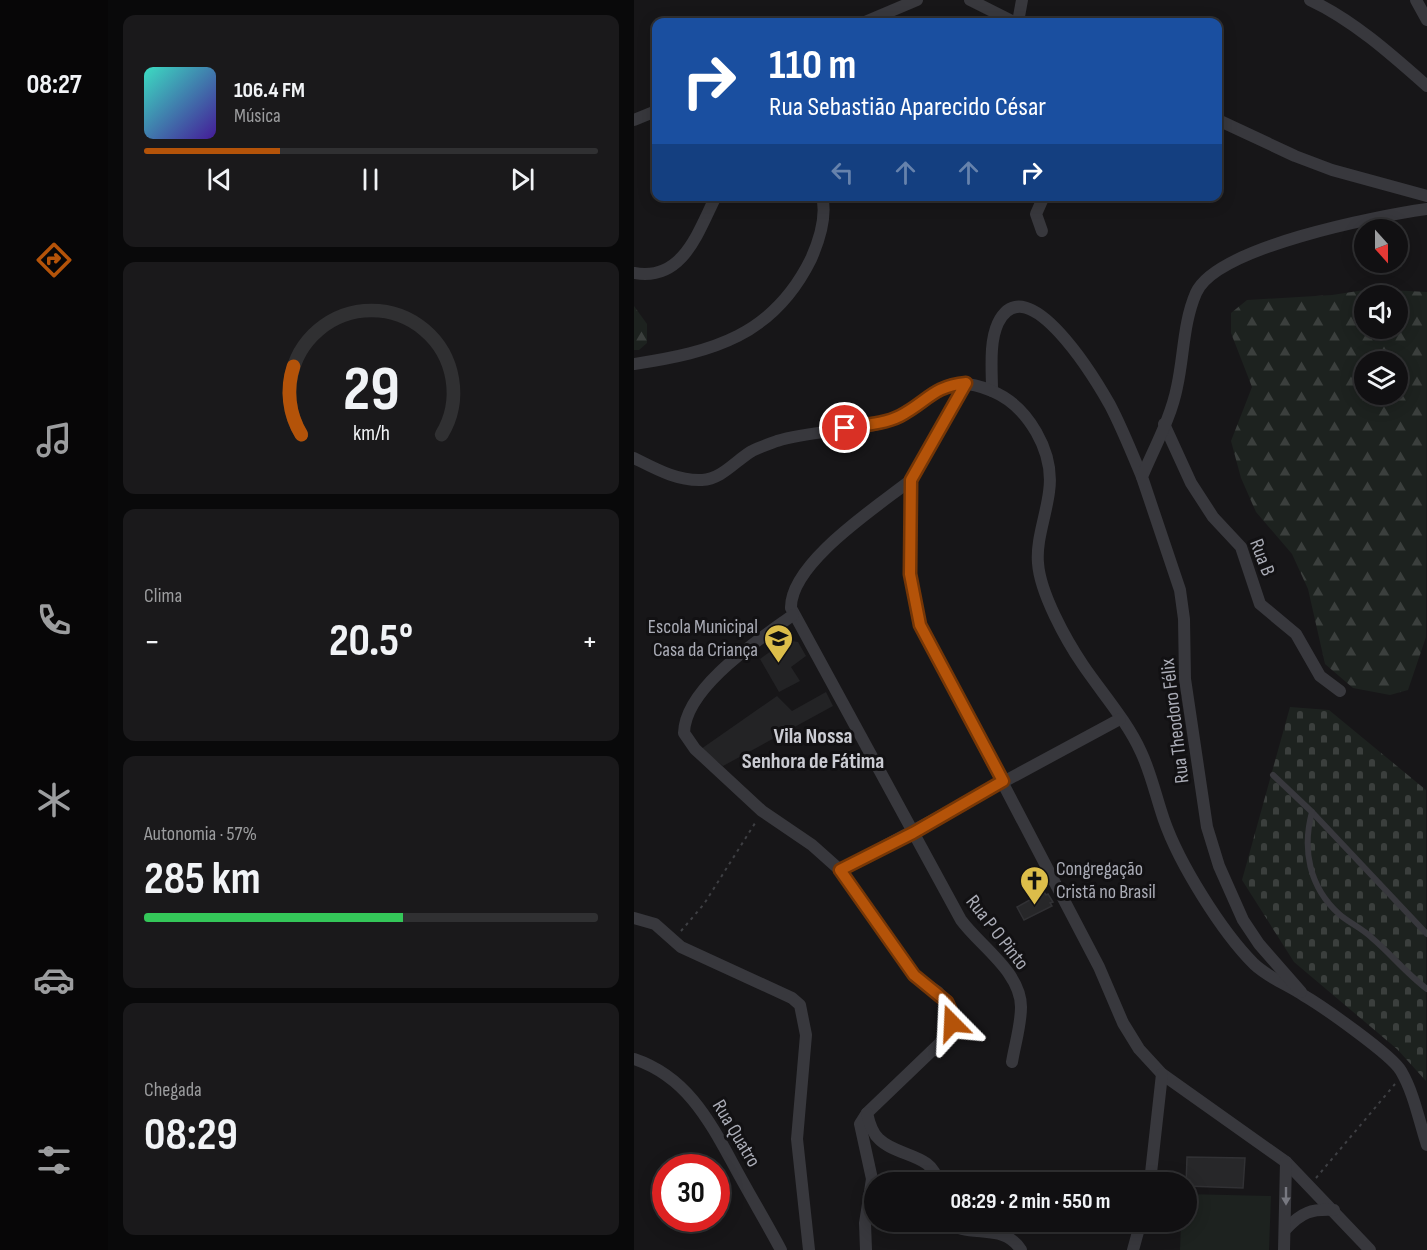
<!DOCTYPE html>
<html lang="pt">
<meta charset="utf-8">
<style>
body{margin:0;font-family:"Sofia Sans Condensed",sans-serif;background:#1a191b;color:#f1f3f6;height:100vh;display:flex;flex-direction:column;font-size:22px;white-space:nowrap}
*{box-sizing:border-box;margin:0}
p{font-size:20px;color:#9c9d9f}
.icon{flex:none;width:33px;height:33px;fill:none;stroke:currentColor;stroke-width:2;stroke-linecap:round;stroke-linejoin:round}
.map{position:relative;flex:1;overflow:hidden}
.sheet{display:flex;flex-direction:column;gap:15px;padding:15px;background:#09090a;width:526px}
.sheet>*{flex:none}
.hud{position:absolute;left:18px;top:18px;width:570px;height:183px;border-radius:12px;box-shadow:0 3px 15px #0003,0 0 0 2px #303032;background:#1a4fa0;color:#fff;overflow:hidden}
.needle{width:39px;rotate:159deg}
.fabs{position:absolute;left:720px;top:219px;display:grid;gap:12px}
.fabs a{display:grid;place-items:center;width:54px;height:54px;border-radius:50%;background:#111012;box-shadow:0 3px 15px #0003,0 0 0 2px #303032;font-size:30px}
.speed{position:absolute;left:18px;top:1154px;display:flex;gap:12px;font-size:30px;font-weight:700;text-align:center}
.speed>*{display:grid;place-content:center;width:78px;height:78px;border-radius:50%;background:#111012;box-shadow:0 3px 15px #0003,0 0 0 2px #303032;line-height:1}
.speed .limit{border:9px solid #d22;background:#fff;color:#111}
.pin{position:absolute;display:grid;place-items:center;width:51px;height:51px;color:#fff;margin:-26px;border:3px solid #fff;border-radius:50%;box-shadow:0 2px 6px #0007}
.me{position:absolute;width:66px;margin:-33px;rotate:339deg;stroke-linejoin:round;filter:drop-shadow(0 0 4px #0008)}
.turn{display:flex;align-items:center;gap:21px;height:126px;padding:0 18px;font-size:27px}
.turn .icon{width:78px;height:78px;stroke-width:2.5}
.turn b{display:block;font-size:42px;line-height:51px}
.lanes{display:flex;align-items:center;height:57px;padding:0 18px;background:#0003;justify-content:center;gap:30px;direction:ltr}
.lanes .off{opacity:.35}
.big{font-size:45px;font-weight:700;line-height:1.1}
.sheet .tile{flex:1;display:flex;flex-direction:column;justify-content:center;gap:9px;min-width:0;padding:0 21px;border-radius:12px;background:#1a191b}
.sheet .dial{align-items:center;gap:0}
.dial svg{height:156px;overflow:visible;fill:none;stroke:#303032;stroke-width:7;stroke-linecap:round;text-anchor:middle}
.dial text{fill:#f1f3f6;stroke:none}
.song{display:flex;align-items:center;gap:18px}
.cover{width:72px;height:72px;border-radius:9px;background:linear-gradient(135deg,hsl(170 70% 55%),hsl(260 70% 35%))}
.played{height:6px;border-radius:3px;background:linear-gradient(90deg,#b45309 30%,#303032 30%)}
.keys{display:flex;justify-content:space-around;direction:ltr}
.heat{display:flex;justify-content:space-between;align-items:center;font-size:33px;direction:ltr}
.charge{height:9px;border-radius:4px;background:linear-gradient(90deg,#34c759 57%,#303032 0)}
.trip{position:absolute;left:230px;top:1172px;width:333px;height:60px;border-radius:30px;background:#111012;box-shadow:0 3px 15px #0003,0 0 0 2px #303032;font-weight:700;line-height:60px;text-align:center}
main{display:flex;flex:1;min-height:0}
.dock{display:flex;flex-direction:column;width:108px;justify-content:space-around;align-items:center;background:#070607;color:#9c9d9f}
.dock .icon{width:42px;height:42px}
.dock .current{color:#b45309}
.dock b{font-size:27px;color:#f1f3f6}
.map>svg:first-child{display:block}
</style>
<main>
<nav class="dock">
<b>08:27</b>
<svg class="icon current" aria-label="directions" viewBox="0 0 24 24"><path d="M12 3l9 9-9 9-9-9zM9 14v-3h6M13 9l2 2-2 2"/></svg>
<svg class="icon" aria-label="music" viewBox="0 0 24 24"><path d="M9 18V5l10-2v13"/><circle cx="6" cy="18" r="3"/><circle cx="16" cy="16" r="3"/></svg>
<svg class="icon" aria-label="phone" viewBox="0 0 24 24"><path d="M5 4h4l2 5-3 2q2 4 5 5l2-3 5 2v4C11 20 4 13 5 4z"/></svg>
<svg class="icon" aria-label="climate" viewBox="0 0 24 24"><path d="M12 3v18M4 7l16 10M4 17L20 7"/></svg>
<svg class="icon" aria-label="car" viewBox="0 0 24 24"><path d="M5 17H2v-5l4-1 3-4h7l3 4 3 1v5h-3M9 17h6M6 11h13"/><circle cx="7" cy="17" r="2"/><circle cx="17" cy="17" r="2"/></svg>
<svg class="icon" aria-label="filters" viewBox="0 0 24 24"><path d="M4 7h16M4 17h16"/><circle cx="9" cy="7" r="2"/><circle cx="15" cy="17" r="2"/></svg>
</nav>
<section class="sheet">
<div class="tile">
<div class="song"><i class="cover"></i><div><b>106.4 FM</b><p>Música</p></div></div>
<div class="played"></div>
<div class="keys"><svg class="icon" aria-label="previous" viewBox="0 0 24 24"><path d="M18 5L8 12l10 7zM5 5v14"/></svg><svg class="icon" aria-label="pause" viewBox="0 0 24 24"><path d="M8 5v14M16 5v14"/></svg><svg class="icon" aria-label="next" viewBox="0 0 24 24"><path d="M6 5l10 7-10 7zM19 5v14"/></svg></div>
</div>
<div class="tile dial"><svg viewBox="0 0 100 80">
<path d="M14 69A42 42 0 1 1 86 69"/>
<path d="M14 69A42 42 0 0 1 10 34" stroke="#b45309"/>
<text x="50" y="56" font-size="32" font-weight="700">29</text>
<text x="50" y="72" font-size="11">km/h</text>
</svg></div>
<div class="tile"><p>Clima</p>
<div class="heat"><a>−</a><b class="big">20.5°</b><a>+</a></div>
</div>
<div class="tile"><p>Autonomia · 57%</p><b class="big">285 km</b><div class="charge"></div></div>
<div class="tile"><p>Chegada</p><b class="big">08:29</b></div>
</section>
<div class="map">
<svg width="793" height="1250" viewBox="0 0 793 1250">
<defs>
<pattern id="forest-firs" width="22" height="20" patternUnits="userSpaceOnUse" patternTransform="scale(1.5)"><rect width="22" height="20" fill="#1d221f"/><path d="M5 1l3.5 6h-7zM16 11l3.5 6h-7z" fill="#3b3f3d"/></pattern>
<pattern id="cemetery-stones" width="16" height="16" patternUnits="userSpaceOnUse" patternTransform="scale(1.5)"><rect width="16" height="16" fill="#1d221f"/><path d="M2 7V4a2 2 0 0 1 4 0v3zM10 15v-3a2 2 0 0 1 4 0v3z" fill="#3b3f3d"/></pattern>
</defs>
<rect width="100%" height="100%" fill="#171618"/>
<g fill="#232325">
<path d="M152,640L164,642L172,656L157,667L166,681L145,692L126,659Z"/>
<path d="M192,692L199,706L89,766L67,749L143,696L158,711Z"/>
</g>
<g fill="url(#forest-firs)" fill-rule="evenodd">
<path d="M737,289L793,292L792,637L774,690L756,695L719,688L691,664L674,589L658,554L622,512L607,478L597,441L618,387L597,333V313L613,300L698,295ZM730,296H764V328H730ZM730,362H764V394H730Z"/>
<path d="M0,306L13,324V343L5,350H0Z"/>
</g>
<path fill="url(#cemetery-stones)" d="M656,707L695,710L792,790V1081L763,1049L660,962L608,880Z"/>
<path fill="#1d221f" d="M552,1194L637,1196L635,1250H546L547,1221H552Z"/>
<g fill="#272729" stroke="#313134" stroke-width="1.5">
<path d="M410,892L412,895L414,894L419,902L416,903L418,906L390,920L383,907Z"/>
<path d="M553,1157L611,1158L609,1188L552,1186Z"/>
</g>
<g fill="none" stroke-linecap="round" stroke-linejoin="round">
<g stroke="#3e3f43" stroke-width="2" stroke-dasharray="3 4.5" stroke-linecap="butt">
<path d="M47,931L70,904L123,820"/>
<path d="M682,1178L761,1084"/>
</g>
<g stroke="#38383d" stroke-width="6">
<path d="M639,775L678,812L793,934"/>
<path d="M678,812C668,849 675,887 705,914C715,923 728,928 738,938C757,954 773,974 793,989"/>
</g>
<g stroke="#38383d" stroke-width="12">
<path d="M336,0L380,22"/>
<path d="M676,0C719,20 758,55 793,86"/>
<path d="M782,0L793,20"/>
<path d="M231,22L283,0"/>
<path d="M384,22L388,0"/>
<path d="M0,120L22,111"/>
<path d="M584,120L661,156L698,170L793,196"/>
<path d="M408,231L402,214L410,196"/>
<path d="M0,273C49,282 64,232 82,196"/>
<path d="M0,364C79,352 139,336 177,259C185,241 193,216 188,196"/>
<path d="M332,383L277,480L276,574L286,625L465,967L489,1023L505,1049L528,1074L652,1162L736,1250"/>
<path d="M358,391C358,370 355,342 364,323C393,264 463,382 476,405C488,428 498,453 508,477"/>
<path d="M530,424L557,483L579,517L607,547L626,604L662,634L686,676L706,691"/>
<path d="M0,458C22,469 43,481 68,480C88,479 101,461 118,451C126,447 135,444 143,441C180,429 223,433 258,420C301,404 302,368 358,391C394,406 421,452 415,492C412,516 402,540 404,563C406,593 432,640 449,665C468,693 493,721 507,752C517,773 522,797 530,820C545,863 587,931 620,964C635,978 652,984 669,995C688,1006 758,1055 767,1071C780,1093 785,1121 793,1145"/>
<path d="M277,480C244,506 156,563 157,608L327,920C346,946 387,972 387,1007C387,1025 381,1044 378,1062"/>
<path d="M159,615C126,639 51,687 50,733L61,749L128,811L178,845L206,870L280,976L304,992L317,1011L318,1023L306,1043L233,1113L226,1124L238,1179L231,1223L232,1250"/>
<path d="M206,870L486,719"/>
<path d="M0,918L21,924L47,947L158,998L166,1005L172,1035L163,1139L175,1250"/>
<path d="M667,992L625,944L609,920L585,866L573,827L551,679L550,619L546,590L508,477C520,448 537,418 543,387C550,356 549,323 562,293C582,247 743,216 793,209"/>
<path d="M0,1059C51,1076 74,1118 98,1162C114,1192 131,1220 147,1250"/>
<path d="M233,1113C235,1122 238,1133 245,1139C263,1157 301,1154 303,1182"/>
<path d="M516,1182L528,1074"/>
<path d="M311,1221C335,1240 369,1221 387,1250"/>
<path d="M652,1229C668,1212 677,1209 700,1210"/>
<path d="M499,1250L507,1221"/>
<path d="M650,1250L652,1162"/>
</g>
</g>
<defs><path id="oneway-solid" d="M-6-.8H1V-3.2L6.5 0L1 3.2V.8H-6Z" transform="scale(1.5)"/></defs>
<use fill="#777880" href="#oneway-solid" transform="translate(652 1196) rotate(90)"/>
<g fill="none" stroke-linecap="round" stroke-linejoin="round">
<defs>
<path id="route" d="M211,428C230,425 250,424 266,416C293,402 299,386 332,383L277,480L276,574L286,625L369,781L279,833L206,870L280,975L313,1002L317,1011L318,1023"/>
</defs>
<use href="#route" stroke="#753606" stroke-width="15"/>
<use href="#route" stroke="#b45309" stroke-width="10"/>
</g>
<defs>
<symbol id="school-pin" viewBox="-11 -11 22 30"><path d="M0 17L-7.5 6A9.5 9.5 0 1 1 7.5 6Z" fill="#dcbd4a" stroke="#121113"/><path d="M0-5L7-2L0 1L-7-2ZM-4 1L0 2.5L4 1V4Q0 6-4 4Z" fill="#111"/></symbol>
<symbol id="church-pin" viewBox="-11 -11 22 30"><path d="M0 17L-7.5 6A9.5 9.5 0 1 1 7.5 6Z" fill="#dcbd4a" stroke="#121113"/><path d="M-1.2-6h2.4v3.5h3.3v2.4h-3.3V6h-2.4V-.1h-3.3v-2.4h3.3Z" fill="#111"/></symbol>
</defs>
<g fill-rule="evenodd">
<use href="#school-pin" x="128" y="622" width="33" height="45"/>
<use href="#church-pin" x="384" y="864" width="33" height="45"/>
</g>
<g text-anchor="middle" stroke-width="6" stroke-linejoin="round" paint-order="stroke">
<g font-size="20" fill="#aaacb6" stroke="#121113">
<text transform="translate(629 557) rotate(69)" y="7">Rua B</text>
<text transform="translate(540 721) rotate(-97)" y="7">Rua Theodoro Félix</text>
<text transform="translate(364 932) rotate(52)" y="7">Rua P O Pinto</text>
<text transform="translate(103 1133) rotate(59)" y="7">Rua Quatro</text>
</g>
<g font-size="20" fill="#aaacb6" stroke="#121113" text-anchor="end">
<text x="124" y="633">Escola Municipal<tspan x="124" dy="23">Casa da Criança</tspan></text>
<text x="422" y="875" text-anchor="start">Congregação<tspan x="422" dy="23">Cristã no Brasil</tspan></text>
</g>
<g font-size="22" font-weight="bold" fill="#cbccd3" stroke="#121113">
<text x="179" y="743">Vila Nossa<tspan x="179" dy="25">Senhora de Fátima</tspan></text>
</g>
</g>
</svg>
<div class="fabs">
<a><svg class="needle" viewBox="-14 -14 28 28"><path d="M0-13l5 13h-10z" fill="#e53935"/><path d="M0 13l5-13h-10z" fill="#9c9d9f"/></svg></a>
<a><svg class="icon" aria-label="sound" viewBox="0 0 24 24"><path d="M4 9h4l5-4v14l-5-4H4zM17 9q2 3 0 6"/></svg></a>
<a><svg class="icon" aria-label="layers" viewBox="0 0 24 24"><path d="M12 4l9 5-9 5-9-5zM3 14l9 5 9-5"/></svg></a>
</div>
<div class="speed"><div class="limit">30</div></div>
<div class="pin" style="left:211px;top:428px;background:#d93025"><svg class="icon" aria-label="arrive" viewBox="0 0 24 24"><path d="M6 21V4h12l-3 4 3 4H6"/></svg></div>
<svg class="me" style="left:318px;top:1023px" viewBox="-20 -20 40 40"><path d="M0-17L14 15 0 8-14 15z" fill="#b45309" stroke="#fff" stroke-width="4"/></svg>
<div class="trip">08:29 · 2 min · 550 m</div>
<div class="hud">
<div class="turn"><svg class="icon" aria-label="right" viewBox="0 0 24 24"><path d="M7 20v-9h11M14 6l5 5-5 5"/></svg><div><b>110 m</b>Rua Sebastião Aparecido César</div></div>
<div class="lanes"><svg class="icon off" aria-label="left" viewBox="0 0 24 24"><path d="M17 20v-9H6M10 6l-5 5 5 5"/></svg><svg class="icon off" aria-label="ahead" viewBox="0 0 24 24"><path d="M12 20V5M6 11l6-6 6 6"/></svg><svg class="icon off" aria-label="ahead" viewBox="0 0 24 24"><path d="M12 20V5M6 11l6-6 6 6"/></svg><svg class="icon" aria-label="right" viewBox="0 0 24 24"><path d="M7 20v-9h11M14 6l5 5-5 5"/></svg></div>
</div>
</div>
</main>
